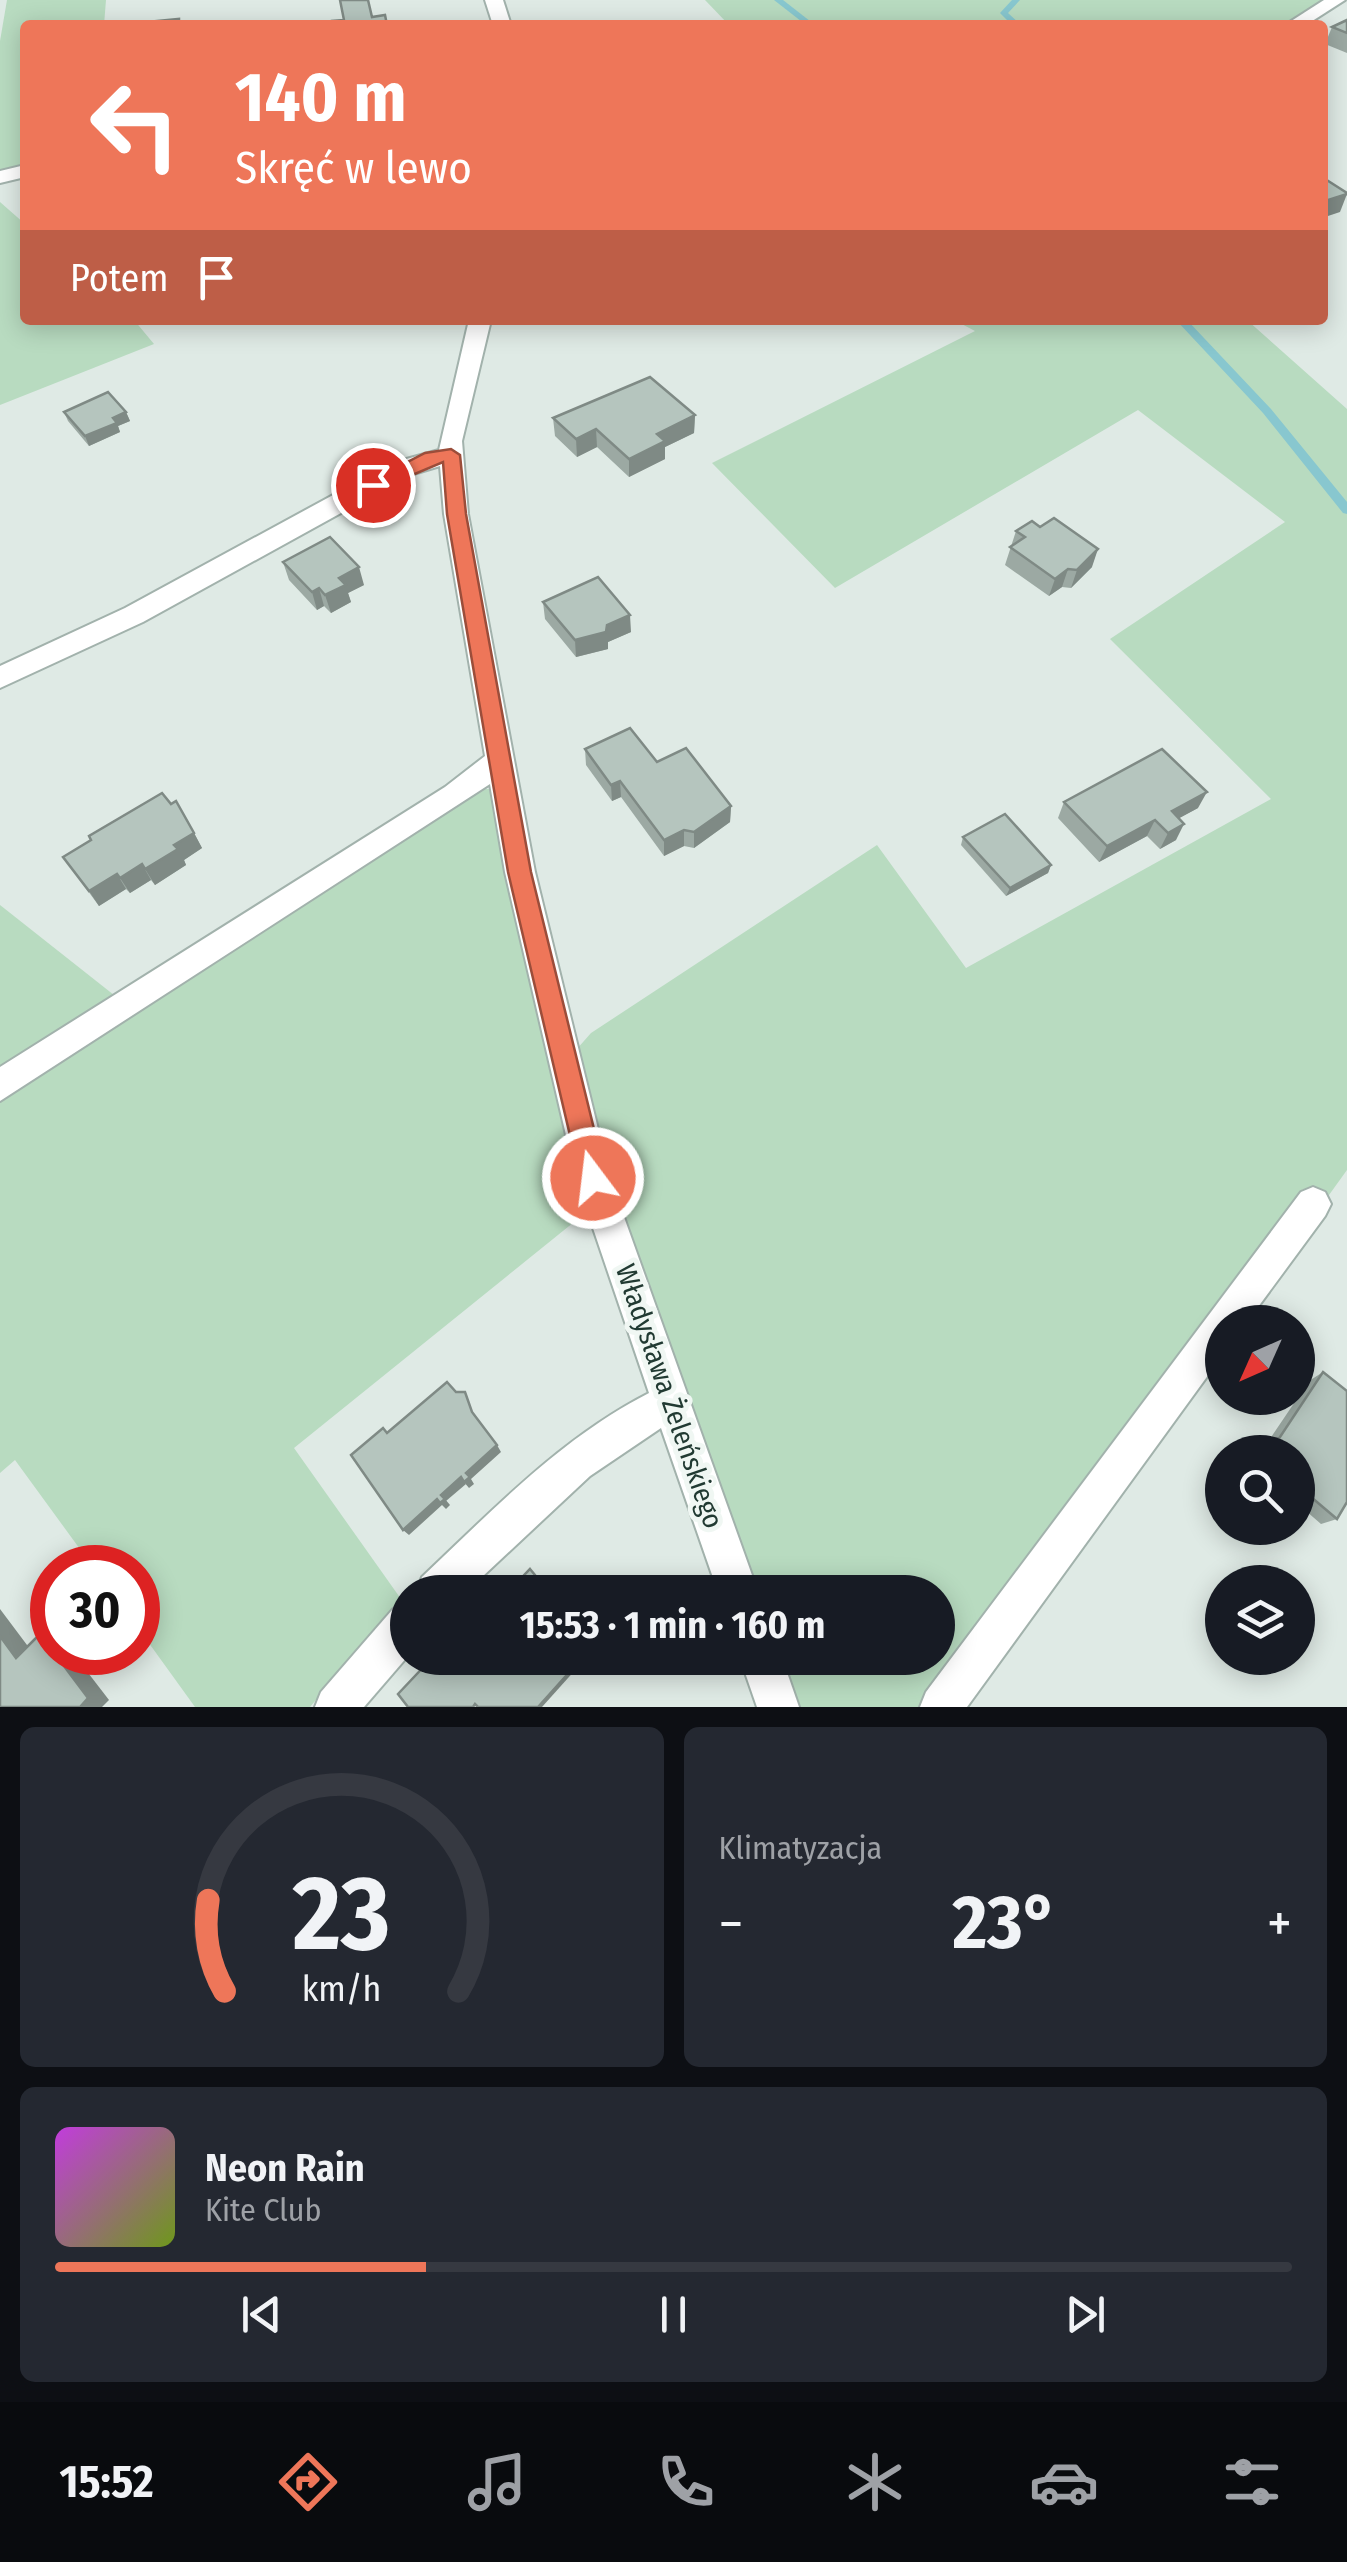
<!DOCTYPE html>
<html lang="pl">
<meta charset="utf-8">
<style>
body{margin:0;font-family:"Fira Sans Condensed",sans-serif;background:#242831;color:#f1f3f6;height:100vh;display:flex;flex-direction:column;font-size:38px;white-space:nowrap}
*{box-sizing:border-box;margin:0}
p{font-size:32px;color:#9ea1a6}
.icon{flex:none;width:55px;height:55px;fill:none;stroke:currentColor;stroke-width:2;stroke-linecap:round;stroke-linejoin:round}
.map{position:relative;height:1707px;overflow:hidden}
.drawer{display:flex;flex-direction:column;gap:20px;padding:20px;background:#0d0f14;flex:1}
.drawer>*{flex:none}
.hud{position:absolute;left:20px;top:20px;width:1308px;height:305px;border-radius:10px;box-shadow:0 5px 25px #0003;background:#ee7659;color:#fff;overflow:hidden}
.needle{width:65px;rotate:225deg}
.buttons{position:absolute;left:1205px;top:1305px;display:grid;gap:20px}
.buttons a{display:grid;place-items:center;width:110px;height:110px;border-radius:50%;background:#171b24;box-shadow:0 5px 25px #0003;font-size:50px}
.speed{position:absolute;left:30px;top:1545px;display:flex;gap:20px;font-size:50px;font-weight:700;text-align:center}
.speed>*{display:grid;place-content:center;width:130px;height:130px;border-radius:50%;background:#171b24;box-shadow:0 5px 25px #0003;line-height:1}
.speed .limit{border:15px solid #d22;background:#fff;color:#111}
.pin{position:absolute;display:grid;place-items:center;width:85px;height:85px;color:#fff;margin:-42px;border:5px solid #fff;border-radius:50%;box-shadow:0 2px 10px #0007}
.me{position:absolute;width:110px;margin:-55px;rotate:345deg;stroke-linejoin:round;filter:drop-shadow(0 0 8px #0008)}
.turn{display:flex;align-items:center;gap:35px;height:210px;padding:0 50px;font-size:45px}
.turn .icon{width:130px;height:130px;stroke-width:2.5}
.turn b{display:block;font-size:70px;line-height:85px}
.then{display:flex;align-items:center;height:95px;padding:0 50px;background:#0003;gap:20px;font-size:38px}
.big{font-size:75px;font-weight:700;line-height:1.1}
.drawer .card{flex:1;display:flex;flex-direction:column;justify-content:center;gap:15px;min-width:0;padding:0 35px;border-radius:15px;background:#242831}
.drawer .dial{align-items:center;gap:0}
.dial svg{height:260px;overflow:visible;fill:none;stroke:#363941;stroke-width:7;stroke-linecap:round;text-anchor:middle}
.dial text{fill:#f1f3f6;stroke:none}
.song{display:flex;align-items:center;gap:30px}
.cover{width:120px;height:120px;border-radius:15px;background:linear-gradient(135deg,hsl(290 70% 55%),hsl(80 70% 35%))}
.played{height:10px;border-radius:5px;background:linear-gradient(90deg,#ee7659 30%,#363941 30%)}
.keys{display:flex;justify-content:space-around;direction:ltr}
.heat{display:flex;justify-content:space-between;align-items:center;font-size:55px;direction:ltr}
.drawer .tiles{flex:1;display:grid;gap:20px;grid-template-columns:1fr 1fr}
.card:last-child{grid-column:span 2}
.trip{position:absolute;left:390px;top:1575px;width:565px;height:100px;border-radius:50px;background:#171b24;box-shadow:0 5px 25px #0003;font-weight:700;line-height:100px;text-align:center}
.dock{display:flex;height:160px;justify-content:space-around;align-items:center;background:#090b0e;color:#9ea1a6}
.dock .icon{width:70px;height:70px}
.dock .current{color:#ee7659}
.dock b{font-size:45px;color:#f1f3f6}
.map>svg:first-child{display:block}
</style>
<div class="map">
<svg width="1347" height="1707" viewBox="0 0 1347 1707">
<rect width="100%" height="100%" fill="#dfeae5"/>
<g fill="#b8dbc0">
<path d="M7,0H106L104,25H25V166L0,173V41Z"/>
<path d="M705,0H1327L1284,25H729Z"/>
<path d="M0,202L25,224V320H134L154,344L0,405Z"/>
<path d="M954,320H1247L1347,409V1170L1329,1195L1303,1189L918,1707H798L780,1658H938V1592H756L605,1172L576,1050L591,1033L877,845L966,968L1271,799L1110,639L1285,522L1138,410L835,588L712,463L975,331Z"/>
<path d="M476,789H489L492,796L584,1214L294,1448L401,1599L310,1707H195L138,1628V1568L93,1567L15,1460L0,1473V1102Z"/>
<path d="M0,905L119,999L0,1078Z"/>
</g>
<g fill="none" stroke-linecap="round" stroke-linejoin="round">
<g fill="#88c7cf" fill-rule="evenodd">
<path d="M774,0H783L815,25H806Z"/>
<path d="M1012,0H1020L1008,13L1021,25H1012L1000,13Z"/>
<path d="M1176,320H1187L1271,409L1347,502V514L1343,513L1263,413Z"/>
</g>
<defs>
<g id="minor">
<path d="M485,0H503L511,25H493Z"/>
<path d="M1324,0H1345L1306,25H1285Z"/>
<path d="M25,165V177L0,183V171Z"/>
<path d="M469,320H491L462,441L468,514L535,872L610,1178L758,1592H718L661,1428L590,1476L466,1592H416L422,1577C493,1510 561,1438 649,1393L576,1178L505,872L490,784L0,1101V1067L445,787L485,756L444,514L440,466L410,475L143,622L0,688V666L125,608L392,463L439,450Z"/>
<path d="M1313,1187L1325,1192L1331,1204L1325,1216L1247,1322H1222V1356L967,1707H920L926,1692L1301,1192Z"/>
<path d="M408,1603V1656L364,1707H315L321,1692L393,1609Z"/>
<path d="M740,1658H782L799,1707H757Z"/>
</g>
</defs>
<use href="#minor" stroke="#a2b2ac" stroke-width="4"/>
<use href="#minor" fill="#fff" fill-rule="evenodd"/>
</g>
<g fill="#9ca9a3">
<path d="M1347,20V53L1325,44L1332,27Z"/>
<path d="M64,412H126L130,421L118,426L120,432L89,446L68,421Z"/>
<path d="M695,415L694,433L665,447V459L629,477L597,447L577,457L555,436L553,418Z"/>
<path d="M1016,531L1092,567L1071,588L1062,587L1049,596L1005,565Z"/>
<path d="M283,562L364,585L348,593L351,602L331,613L324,606L317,610L289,580Z"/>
<path d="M543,602L631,632L608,642V649L576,657L545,619Z"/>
<path d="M585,749L657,762L731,806L730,822L694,848L684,846L664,856L621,797L612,801L586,765Z"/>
<path d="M1064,802L1198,808L1179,818L1176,840L1160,849L1147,836L1099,862L1058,818Z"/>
<path d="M194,833L202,848L184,860L186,865L155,885L151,880L130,893L126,889L99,906L63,857Z"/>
<path d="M963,837L1051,865L1048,873L1006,896L961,845Z"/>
<path d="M1323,1372L1347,1391V1504H1346L1337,1519L1321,1524L1298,1504V1452H1261L1309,1381Z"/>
</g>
<g fill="#7f8a85">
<path d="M1347,194L1340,212L1322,218V202Z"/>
<path d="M126,412L130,421L118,426L120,432L89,446L85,436L113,418Z"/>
<path d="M695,415L694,433L665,447V459L629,477V459L657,434Z"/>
<path d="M596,429L597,447L577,457L576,439Z"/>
<path d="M1098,549L1092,567L1071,588L1077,570Z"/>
<path d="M359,567L364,585L348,593L351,602L331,613L325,595L339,578Z"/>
<path d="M1068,569L1062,587L1049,596L1055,579Z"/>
<path d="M319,588L324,606L317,610L312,592Z"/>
<path d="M630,615L631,632L608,642V649L576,657L575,640Z"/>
<path d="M620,781L621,797L612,801L611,785Z"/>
<path d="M1207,792L1198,808L1163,827L1172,811Z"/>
<path d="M731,806L730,822L694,848V832Z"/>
<path d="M1155,820L1147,836L1099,862L1107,846Z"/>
<path d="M1184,824L1176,840L1160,849L1168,833Z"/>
<path d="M684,830V846L664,856V840Z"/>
<path d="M194,833L202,848L184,860L186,865L155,885L145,869L174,845Z"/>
<path d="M142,864L151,880L130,893L120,878Z"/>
<path d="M1051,865L1048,873L1006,896L1010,888Z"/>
<path d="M117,874L126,889L99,906L89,891Z"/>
<path d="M497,1445L501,1452L471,1479L474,1484L469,1488L464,1482L466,1473Z"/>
<path d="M461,1477L466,1484L446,1501L441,1495Z"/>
<path d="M437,1499H445L450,1505L446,1509L442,1505L409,1535L403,1530Z"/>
<path d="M0,1609L39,1661L16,1658L0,1636Z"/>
<path d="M40,1634L52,1637V1651Z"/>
<path d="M54,1652H72L109,1700L102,1707H80Z"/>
<path d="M582,1658H586L542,1707H538Z"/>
</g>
<g fill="#b5c5be" stroke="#7f8a85" stroke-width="2.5">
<path d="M340,0H368L372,17L385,15L387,25H332V21L344,20Z"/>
<path d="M179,19V25H148V22Z"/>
<path d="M1347,20V33L1332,27Z"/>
<path d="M1322,177L1347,193V194L1322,202Z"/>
<path d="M650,377L695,415L657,434L665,441L629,459L596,429L576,439L553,418Z"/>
<path d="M108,392L126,412L113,418L117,423L85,436L64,412Z"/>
<path d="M1054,518L1098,549L1077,570L1068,569L1055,579L1010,547L1025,537L1016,531L1032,521L1040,527Z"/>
<path d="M330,537L359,567L339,578L346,585L325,595L319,588L312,592L283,562Z"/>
<path d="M598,577L630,615L607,625L606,632L575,640L543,602Z"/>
<path d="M630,728L657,762L686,748L731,806L694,832L684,830L664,840L620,781L611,785L585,749Z"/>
<path d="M1162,749L1207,792L1172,811L1184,824L1168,833L1155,820L1107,846L1064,802Z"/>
<path d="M162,793L171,804L176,801L194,833L174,845L178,849L145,869L142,864L120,878L117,874L89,891L63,857L91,840L89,836Z"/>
<path d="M1005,814L1051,865L1010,888L963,837Z"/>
<path d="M1323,1372L1347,1391V1502L1337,1519L1298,1486V1452H1270Z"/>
<path d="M447,1382L456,1392H465L472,1412L497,1445L466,1473L470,1477L464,1482L461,1477L441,1495L445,1499L440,1503L437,1499L403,1530L351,1455L383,1428L387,1433Z"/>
<path d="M530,1569L549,1592H508Z"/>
<path d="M40,1634L88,1698L80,1707H0V1636L16,1658Z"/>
<path d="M432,1658H443L444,1660L447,1658H582L538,1707H478L475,1704L473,1707H408L398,1694Z"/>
</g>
<path fill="#ee7659" stroke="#9b4d3a" stroke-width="2.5" d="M451,449L460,455L466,514L531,872L606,1178L602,1187L593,1191L584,1187L580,1178L508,872L447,514L443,462L379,489L373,491L363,485L425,453Z"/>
<g text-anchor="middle" stroke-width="10" stroke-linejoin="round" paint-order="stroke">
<g font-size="28" fill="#213a32" stroke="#f0f7f3">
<text transform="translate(670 1396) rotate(71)" y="10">Władysława Żeleńskiego</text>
</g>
</g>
</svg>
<div class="buttons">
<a><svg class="needle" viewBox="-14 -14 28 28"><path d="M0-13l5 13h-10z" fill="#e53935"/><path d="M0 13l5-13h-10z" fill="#9ea1a6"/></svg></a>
<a><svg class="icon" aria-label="search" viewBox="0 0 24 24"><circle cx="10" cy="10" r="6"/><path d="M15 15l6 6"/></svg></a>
<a><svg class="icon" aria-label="layers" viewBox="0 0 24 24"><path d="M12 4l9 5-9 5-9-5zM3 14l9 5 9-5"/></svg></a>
</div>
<div class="speed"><div class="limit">30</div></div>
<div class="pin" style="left:373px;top:485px;background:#d93025"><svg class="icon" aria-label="arrive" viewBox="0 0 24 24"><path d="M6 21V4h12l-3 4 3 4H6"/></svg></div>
<svg class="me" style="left:593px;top:1178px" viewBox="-20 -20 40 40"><circle r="17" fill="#ee7659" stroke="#fff" stroke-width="3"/><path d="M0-11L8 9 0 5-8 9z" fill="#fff"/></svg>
<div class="trip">15:53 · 1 min · 160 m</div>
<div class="hud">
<div class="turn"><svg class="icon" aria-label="left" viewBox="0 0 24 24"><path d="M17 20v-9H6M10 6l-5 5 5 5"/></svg><div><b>140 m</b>Skręć w lewo</div></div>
<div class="then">Potem<svg class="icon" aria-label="arrive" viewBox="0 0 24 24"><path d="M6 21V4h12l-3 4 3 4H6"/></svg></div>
</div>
</div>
<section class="drawer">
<div class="tiles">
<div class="card dial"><svg viewBox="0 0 100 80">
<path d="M14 69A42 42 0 1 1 86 69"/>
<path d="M14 69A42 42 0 0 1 9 41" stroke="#ee7659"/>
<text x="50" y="56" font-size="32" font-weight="700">23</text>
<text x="50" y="72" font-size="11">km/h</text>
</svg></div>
<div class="card"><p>Klimatyzacja</p>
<div class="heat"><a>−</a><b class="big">23°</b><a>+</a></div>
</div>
<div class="card">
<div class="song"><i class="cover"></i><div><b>Neon Rain</b><p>Kite Club</p></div></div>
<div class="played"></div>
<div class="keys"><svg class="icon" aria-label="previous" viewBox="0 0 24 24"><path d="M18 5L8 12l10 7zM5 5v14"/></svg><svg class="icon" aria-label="pause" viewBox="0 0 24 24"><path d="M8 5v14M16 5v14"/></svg><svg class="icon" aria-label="next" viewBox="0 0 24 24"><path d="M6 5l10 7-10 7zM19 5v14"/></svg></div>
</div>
</div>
</section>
<nav class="dock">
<b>15:52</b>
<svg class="icon current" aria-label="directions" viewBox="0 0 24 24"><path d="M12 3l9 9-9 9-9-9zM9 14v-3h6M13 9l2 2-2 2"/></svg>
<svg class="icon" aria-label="music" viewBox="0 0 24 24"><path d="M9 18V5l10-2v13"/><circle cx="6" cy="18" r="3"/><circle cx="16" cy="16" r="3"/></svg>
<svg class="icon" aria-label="phone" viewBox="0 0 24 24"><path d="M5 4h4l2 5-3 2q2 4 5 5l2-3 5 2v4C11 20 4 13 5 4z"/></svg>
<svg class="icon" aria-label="climate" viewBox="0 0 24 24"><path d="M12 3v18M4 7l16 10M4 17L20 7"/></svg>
<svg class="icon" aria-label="car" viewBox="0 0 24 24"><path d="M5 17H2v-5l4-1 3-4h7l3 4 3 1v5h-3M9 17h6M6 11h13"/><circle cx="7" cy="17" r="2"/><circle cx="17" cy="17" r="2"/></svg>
<svg class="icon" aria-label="filters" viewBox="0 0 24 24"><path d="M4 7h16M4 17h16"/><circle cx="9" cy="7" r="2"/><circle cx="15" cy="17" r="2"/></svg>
</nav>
